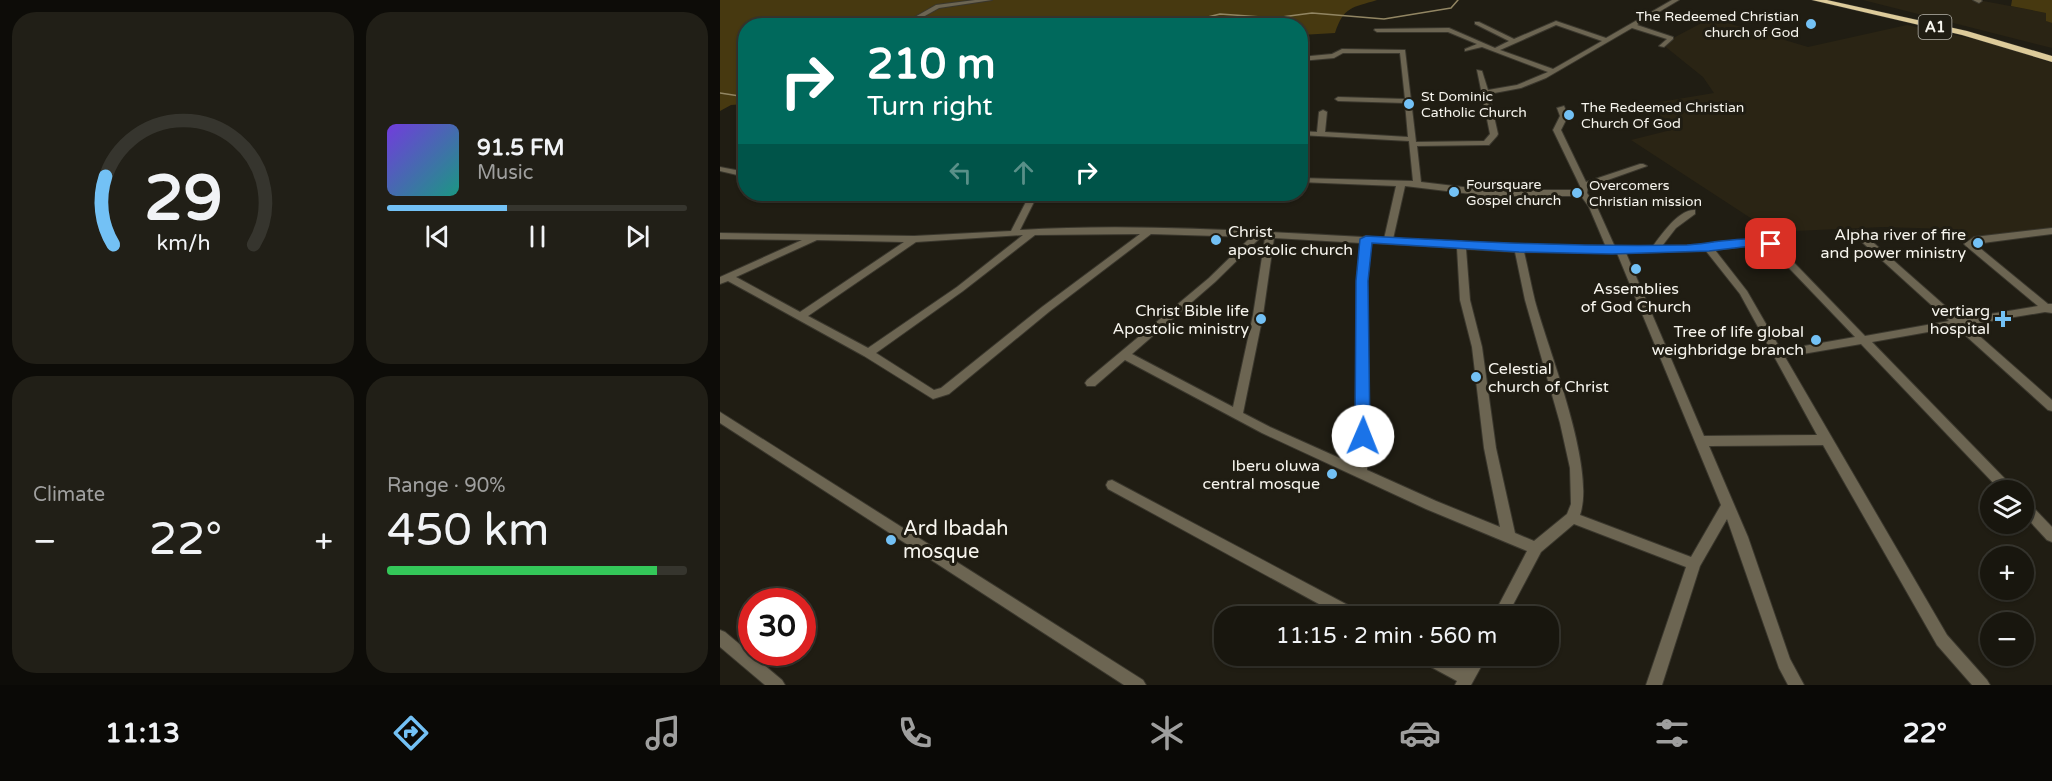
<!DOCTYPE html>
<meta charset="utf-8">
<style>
body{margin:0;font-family:"Varela Round",sans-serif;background:#211f17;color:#f1f3f6;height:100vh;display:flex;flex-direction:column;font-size:22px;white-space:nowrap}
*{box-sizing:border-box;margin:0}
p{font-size:20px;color:#9f9f9e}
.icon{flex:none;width:33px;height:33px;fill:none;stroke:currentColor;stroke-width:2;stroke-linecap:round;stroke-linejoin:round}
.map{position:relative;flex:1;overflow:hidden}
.panel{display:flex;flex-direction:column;gap:12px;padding:12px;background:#0d0c08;width:720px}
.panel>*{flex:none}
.top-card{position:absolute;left:18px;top:18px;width:570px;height:183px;border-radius:24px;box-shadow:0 2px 4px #0004,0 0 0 2px #36352e;background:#00695c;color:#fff;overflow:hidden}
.controls{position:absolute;left:1260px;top:480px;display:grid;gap:12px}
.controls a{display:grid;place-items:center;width:54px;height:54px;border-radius:50%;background:#18160e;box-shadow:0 2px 4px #0004,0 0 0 2px #36352e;font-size:30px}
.speed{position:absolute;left:18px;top:588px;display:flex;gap:12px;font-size:30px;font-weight:700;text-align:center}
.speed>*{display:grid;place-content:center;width:78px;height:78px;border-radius:50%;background:#18160e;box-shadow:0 2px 4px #0004,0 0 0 2px #36352e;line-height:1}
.speed .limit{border:9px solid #d22;background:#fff;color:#111}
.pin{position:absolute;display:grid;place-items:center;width:51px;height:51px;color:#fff;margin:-26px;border-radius:12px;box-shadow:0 3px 9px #0006}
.me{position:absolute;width:66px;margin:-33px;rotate:1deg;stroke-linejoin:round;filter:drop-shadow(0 0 4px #0008)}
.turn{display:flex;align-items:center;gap:21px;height:126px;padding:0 30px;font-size:27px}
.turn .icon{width:78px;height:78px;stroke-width:2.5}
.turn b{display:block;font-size:42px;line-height:51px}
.lanes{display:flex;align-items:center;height:57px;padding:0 30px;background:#0003;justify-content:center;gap:30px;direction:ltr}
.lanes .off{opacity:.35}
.big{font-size:45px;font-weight:600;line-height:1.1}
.panel .widget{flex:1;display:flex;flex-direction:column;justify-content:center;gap:9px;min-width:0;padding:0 21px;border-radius:24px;background:#211f17}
.panel .dial{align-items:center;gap:0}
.dial svg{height:156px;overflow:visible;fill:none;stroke:#36352e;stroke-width:7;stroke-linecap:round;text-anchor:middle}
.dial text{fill:#f1f3f6;stroke:none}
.song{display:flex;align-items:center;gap:18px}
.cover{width:72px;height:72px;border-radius:9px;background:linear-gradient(135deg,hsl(260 70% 55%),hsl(170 70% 35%))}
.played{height:6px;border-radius:3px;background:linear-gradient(90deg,#73c1f5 40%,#36352e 40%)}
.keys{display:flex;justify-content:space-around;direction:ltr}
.heat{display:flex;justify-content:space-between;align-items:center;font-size:33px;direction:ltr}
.charge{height:9px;border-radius:4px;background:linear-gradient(90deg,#34c759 90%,#36352e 0)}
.panel .tiles{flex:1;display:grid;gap:12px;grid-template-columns:repeat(2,1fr)}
.trip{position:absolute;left:494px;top:606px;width:345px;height:60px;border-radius:24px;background:#18160e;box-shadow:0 2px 4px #0004,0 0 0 2px #36352e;font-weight:600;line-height:60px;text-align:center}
.dock{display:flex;height:96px;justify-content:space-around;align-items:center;background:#0a0906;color:#9f9f9e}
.dock .icon{width:42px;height:42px}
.dock .current{color:#73c1f5}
.dock b{font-size:27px;color:#f1f3f6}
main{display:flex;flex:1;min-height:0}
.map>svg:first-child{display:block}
</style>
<main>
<section class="panel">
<div class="tiles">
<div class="widget dial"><svg viewBox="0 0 100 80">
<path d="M14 69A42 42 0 1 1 86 69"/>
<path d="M14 69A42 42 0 0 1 10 34" stroke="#73c1f5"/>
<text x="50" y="56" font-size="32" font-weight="700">29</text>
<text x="50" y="72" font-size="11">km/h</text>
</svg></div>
<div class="widget">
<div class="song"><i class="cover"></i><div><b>91.5 FM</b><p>Music</p></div></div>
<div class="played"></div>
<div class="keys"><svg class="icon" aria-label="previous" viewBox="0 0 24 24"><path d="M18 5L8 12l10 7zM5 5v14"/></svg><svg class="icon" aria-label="pause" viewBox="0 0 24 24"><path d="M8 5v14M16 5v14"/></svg><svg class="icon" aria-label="next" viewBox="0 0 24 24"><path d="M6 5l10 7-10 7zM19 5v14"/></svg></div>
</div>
<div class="widget"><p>Climate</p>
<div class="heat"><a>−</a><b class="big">22°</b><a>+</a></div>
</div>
<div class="widget"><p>Range · 90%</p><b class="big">450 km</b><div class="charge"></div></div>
</div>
</section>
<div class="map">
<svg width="1332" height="685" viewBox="0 0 1332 685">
<rect width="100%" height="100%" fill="#201d13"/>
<g fill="#2a2414">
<path d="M1143,0H1258L1327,13V21L1332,23V48Z"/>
<path d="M991,18L1088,47L1187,25L1263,41L1332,63V229L1247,239L1229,229L1163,227L1052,232L911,140L955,129L928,104L994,93L983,77L942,44Z"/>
</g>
<g fill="#473910">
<path d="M0,0H657C632,8 624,6 615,33L581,35L580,26L565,25L564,21C535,19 503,15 475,26H26L25,104L11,105L0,111Z"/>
<path d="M1292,0H1332V23L1326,21V13L1291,6Z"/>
</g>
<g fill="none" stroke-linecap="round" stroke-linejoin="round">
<g stroke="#928663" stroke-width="1.5">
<path d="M451,26L500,14L554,18L592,13L664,19L731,8L738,0"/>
<path d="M0,93L26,97"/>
</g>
<defs>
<g id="minor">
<path d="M255,0H272L219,8L187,26H179L216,5Z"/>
<path d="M952,0H959L917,25L953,37V39L944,47L939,46L947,39L912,28L826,78L801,88L769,94L778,134L777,136L769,145H766L697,146L701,182L768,190H859L860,186L833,130L840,116L837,108L844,106L848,116L841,130L866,182L920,164H923L927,166L868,187L867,193L877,207L895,247L933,246C942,234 959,209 975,210V214L956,228L942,246L989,245L1048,239L1054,242L1145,336L1229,321L1133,234V230H1139L1240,319L1318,306L1246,246L1244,244L1254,237L1332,228V234L1255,244L1328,304H1332V313L1325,312L1247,325L1332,400V411L1328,410L1236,327L1152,342L1292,486L1294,490H1280L1141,344L1065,357L1227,635L1267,680L1270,685H1252L1217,645L1103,445L989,446L1028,537L1070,659L1084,685H1068L1059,668L1007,519L980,566L942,685H926L966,567L854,524L821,552L787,616H773L807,551L706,509L542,433L405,360L375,386H367L365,383L367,380L489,278L531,237L431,234L330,311L229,394L213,399L144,356L8,281L0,284V277L82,240L0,239V233L194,236L291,231L310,194H318L300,230C414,223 529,231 643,237L646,236L664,239L676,186L580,182V178L693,181L689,141L580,135V131L597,132L599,112L603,110L607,112L605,132L688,137L685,103L618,101L615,99L618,97L685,99L680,53H623L614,58L580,61V57L612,54L622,49L685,50L696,142L764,141L770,134L757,70L762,71L768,90L797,85L828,72L762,47L745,51V49L757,44L728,32H657L654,30L655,29L729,28L775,48L789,41L755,24V22H759L794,39L836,21L886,38ZM836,25L882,41L833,69L780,50ZM685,186L768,196H861L869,207L886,247L799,246L745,243L741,241L737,243L673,239ZM420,234L322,307L221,388L214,390L156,353L243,291L315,235ZM303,235L237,287L148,348L88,316L196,242ZM541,237L545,238L533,315L513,407L412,354L495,282ZM554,238L641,243L637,281L635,465L550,427L523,413L543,315ZM97,240L184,242L80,312L16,277ZM650,243L737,248L740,300L752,347L764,448L780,527L716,501L647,470V281ZM1044,244L1048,246L1135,337L1061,350L1027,291L995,250ZM746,249L795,252L805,300L840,423L850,468L851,504L847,514L814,541L795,533L776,448L762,347L750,300ZM986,251L1020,294L1097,435L984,436L906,253ZM804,252L897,253L1001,505L971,557L860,515C876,468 829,352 815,301C811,285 808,268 804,252Z"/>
<path d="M1253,0H1261L1262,1L1259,3Z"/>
<path d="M0,167L26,172V177L0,171Z"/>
<path d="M0,412L423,680L426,685H404L0,423Z"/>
<path d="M392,480L639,611L641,616H621L388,489L386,485L388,481Z"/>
<path d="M1304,501L1309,503L1332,527V542L1327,540L1304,515Z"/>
<path d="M0,630L5,632L62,680L65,685H45L0,647Z"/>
<path d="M697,656H720L744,668L751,656H767L751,685H735L737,681L700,661Z"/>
</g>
<path id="highway" d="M1092,0H1107L1247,31L1332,56V62L1242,35Z"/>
</defs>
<use href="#minor" stroke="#3a372d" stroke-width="2"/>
<use href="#highway" stroke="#3a372d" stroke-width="1"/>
<use href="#minor" fill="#6c6552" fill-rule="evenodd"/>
<use href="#highway" fill="#ddcb9a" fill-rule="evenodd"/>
</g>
<path fill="#1a73e8" stroke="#114b97" stroke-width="1.5" d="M646,236C754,242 860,247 967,245C987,244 1044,232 1057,244L1051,247L1040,245L989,251L892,254L799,252L652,243L648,281L650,436L643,442L635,436L636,281L640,239Z"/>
<g fill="#73c1f5" stroke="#201d13" stroke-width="2">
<circle cx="1091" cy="24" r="6"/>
<circle cx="689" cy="104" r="6"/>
<circle cx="849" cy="115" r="6"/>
<circle cx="734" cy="192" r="6"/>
<circle cx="857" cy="193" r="6"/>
<circle cx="496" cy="240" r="6"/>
<circle cx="1258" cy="243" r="6"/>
<circle cx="916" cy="269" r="6"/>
<circle cx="541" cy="319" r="6"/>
<path d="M1280 310h6v6h6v6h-6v6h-6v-6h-6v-6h6z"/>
<circle cx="1096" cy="340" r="6"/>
<circle cx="756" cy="377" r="6"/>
<circle cx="612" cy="474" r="6"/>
<circle cx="171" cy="540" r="6"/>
</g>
<g text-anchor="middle" stroke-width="6" stroke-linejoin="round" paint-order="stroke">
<g font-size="14" fill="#f7f5ee" stroke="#201d13" text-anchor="start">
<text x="1079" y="21" text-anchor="end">The Redeemed Christian<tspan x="1079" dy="16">church of God</tspan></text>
<text x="701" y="101">St Dominic<tspan x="701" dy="16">Catholic Church</tspan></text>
<text x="861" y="112">The Redeemed Christian<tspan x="861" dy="16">Church Of God</tspan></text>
<text x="746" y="189">Foursquare<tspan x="746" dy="16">Gospel church</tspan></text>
<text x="869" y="190">Overcomers<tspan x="869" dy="16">Christian mission</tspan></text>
</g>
<rect fill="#201d13" stroke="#b6b4ac" stroke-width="1.5" x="1198.5" y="15" width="33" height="24" rx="4.5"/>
<g font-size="15" font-weight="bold" fill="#f7f5ee">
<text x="1215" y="32">A1</text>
</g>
<g font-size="16" fill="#f7f5ee" stroke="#201d13" text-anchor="end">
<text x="508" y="237" text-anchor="start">Christ<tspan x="508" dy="18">apostolic church</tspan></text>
<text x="1246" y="240">Alpha river of fire<tspan x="1246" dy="18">and power ministry</tspan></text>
<text x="916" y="294" text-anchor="middle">Assemblies<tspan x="916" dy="18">of God Church</tspan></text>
<text x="529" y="316">Christ Bible life<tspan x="529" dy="18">Apostolic ministry</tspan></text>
<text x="1270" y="316">vertiarg<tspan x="1270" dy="18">hospital</tspan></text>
<text x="1084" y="337">Tree of life global<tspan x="1084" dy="18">weighbridge branch</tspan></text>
<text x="768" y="374" text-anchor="start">Celestial<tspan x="768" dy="18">church of Christ</tspan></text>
<text x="600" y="471">Iberu oluwa<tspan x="600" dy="18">central mosque</tspan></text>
</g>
<g font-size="20" fill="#f7f5ee" stroke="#201d13" text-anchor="start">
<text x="183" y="535">Ard Ibadah<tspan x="183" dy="23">mosque</tspan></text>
</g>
</g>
</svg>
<div class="controls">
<a><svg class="icon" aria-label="layers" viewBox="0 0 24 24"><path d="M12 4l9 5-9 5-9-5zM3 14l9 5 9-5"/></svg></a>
<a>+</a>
<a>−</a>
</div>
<div class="speed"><div class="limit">30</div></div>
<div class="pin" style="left:1051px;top:244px;background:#d93025"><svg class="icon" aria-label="arrive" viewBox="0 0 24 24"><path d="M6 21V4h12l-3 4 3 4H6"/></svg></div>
<svg class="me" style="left:643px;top:436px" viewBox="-20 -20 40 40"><circle r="19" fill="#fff"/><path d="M0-13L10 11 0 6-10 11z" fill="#1a73e8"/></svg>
<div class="trip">11:15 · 2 min · 560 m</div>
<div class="top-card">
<div class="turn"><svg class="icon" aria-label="right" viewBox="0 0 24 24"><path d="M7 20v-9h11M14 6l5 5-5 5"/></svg><div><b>210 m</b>Turn right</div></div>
<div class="lanes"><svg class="icon off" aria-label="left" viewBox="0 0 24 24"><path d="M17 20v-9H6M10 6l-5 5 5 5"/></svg><svg class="icon off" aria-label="ahead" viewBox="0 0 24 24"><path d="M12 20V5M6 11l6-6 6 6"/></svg><svg class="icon" aria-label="right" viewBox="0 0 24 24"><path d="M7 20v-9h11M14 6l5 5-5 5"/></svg></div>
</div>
</div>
</main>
<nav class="dock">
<b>11:13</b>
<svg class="icon current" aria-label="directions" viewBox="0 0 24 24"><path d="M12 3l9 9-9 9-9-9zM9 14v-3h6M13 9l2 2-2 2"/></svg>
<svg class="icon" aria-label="music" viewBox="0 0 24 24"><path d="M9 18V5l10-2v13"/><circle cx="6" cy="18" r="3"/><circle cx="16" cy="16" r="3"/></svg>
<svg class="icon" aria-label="phone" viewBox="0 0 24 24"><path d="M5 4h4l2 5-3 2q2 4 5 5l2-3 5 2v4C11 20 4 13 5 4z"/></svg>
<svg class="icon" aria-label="climate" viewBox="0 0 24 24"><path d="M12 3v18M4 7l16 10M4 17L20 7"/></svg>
<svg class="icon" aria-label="car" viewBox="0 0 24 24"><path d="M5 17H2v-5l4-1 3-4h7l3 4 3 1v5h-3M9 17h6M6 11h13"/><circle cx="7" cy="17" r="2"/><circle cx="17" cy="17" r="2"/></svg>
<svg class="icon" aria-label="filters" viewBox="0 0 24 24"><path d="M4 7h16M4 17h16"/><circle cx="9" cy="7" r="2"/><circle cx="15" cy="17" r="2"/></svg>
<b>22°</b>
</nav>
